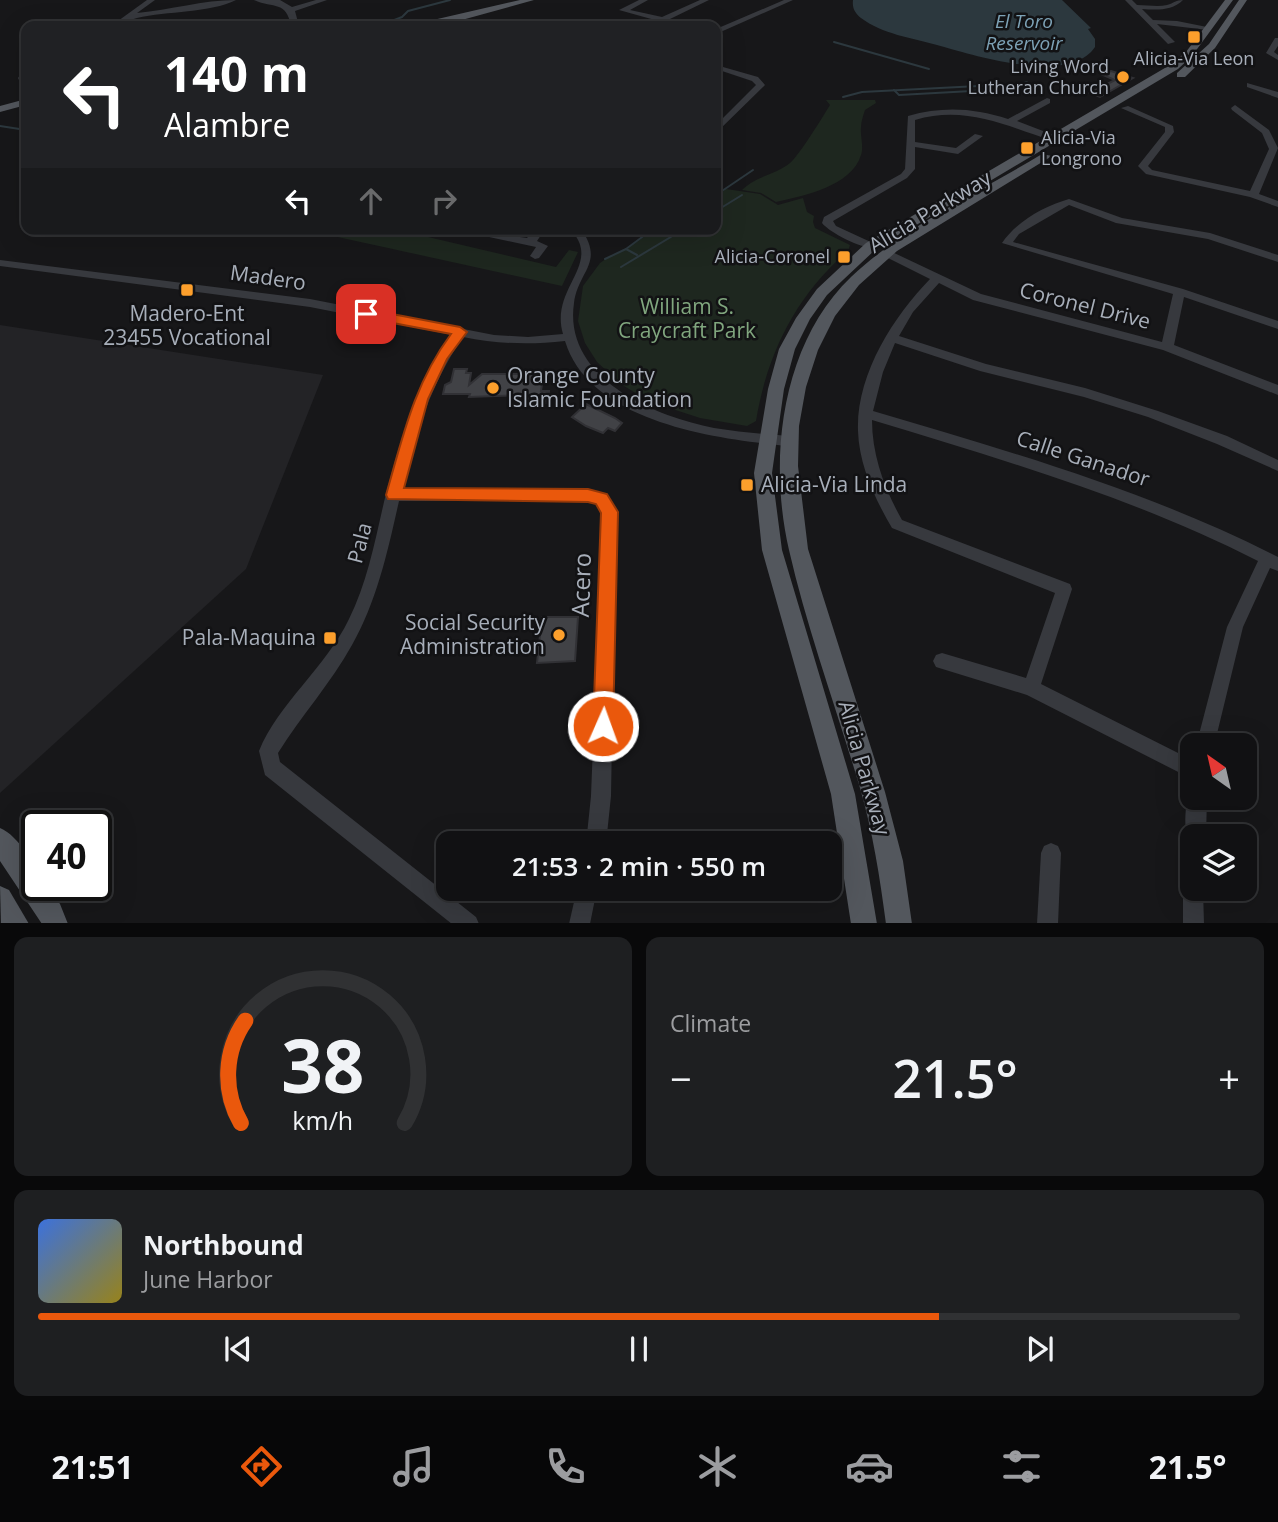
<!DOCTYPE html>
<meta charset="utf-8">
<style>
body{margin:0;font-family:"Open Sans",sans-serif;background:#1e1f21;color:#f1f3f6;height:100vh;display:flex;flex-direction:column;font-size:26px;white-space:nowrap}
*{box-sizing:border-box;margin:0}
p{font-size:23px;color:#9c9da0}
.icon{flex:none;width:38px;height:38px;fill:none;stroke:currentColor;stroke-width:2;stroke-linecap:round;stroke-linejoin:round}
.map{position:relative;height:923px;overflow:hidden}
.details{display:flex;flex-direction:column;gap:14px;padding:14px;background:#09090a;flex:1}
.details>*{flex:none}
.hud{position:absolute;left:21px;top:21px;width:700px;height:214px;border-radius:14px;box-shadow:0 7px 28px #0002,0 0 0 2px #303133;background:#202124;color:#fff;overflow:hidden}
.needle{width:46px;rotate:326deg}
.buttons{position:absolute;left:1180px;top:733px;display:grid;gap:14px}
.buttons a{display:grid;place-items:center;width:77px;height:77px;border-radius:14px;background:#111113;box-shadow:0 7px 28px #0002,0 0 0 2px #303133;font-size:35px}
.speed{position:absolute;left:21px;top:810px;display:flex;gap:14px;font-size:35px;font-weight:700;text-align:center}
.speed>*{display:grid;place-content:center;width:91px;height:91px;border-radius:50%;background:#111113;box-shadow:0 7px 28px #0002,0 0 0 2px #303133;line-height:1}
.speed .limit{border:4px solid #111;border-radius:10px;background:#fff;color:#111}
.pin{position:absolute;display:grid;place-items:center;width:60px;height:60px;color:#fff;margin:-30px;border-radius:14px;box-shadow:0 4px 10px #0006}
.me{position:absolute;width:77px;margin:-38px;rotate:2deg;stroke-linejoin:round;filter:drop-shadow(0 0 5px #0008)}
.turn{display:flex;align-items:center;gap:24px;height:147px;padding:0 28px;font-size:32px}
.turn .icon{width:91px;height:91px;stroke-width:2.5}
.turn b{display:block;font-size:49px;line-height:60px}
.lanes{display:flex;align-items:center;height:66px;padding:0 28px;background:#0003;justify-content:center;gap:35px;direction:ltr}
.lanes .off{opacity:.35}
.big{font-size:52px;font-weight:600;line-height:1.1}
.details .widget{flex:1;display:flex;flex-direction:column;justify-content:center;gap:10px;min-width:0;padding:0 24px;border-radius:14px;background:#1e1f21}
.details .dial{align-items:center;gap:0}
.dial svg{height:182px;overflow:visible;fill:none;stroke:#303133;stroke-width:7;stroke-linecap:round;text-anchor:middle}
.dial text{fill:#f1f3f6;stroke:none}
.song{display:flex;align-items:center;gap:21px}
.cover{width:84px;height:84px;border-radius:10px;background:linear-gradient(135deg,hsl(220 70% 55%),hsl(50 70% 35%))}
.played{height:7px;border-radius:4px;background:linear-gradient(90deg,#ea580c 75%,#303133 75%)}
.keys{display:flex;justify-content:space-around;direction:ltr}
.heat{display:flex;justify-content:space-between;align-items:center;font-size:38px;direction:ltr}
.details .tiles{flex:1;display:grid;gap:14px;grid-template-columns:1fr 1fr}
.widget:last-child{grid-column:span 2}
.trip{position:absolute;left:436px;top:831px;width:406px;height:70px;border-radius:14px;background:#111113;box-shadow:0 7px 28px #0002,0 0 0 2px #303133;font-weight:600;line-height:70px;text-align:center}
.menu{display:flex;height:112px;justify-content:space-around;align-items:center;background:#070708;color:#9c9da0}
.menu .icon{width:49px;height:49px}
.menu .current{color:#ea580c}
.menu b{font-size:32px;color:#f1f3f6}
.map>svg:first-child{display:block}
</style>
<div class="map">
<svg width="1278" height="924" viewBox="0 0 1278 924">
<rect width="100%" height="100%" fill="#171719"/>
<path fill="#232326" d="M0,325L323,375L246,569L0,793Z"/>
<g fill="#1e271f">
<path d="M826,100H875L876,103L865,110C863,116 861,122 861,127C860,136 864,146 861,155C852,186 803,196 776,202L761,193L742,190C756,176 775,175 790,163C798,157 824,115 830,105Z"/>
<path d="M726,189L760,194L778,205L803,198L807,212L814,216L813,222L815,228L850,245L848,251C796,295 767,354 756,421L747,426L700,418L648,401L621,384L597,362L585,343L578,321L583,286L600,263L610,256L627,249L655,229H716V197Z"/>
<path d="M301,229H394L556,267L569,250L578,252L562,286Z"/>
</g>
<path fill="#2c383e" d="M853,0H1062L1091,28L1088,29L1095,39V47C1069,86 973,55 937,45C912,38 882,34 861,18C855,13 852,8 853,0Z"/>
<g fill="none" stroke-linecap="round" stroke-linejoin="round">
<g stroke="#2c383e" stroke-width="2">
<path d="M379,26L402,17L408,11L450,0"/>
<path d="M834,42L929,69"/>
<path d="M894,90L899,95L1008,89L1027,82"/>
<path d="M843,97L862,92L998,85"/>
<path d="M0,126L26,130"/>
<path d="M716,195L753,170"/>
<path d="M716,211L742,195"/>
<path d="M637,255L626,249L653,229"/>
<path d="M605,259L626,249"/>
<path d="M621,267L684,229"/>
</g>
</g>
<g fill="#414246" stroke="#313135" stroke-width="2">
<path d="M1111,71L1133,78L1100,97L1090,93L1115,80L1103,75Z"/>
<path d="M454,369H467L466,373H471L469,385L482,374H535L534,384H542L541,391H549L547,403H519L520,395L469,397L470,394H443L445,385L451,382Z"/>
<path d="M586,404L615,418L622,423L615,431L608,428L603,433L586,426L572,417Z"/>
<path d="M542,617H578L575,661L537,663Z"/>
</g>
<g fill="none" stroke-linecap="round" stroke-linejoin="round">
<g fill="#37393e" fill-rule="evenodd">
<path d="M147,0H155L137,13C170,10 203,0 236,0C210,13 167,11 137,18C128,20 122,26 111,26Z"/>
<path d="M254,0H280L292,7L316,0H327L295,11L299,26H291C286,0 274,9 254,0Z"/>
<path d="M639,0H648L630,10L662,17L700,0H709L670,19L692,26L662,22L619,10Z"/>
<path d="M784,0H793L716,34V29Z"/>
<path d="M1125,0H1132L1137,5C1147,5 1158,7 1167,5C1174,3 1176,0 1183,0C1172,11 1157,10 1142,9L1153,20L1177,21L1212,28L1208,30L1157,24L1175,42L1168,44Z"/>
<path d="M1275,38H1278V46L1274,52L1278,55V60L1266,53Z"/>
<path d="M716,65L758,77L765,85L716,133V125L756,85L752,81L716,69Z"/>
<path d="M23,71H26V88H23L18,78Z"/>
<path d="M1247,83L1278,92V98L1247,87Z"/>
<path d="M1047,98L1050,99V103L1017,121L1056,136L1058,138L1053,141C1006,126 966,105 915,120V142L956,148L975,134L983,136L958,154L915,147V169L907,178L833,221L836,226L875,244V248C862,249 830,233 822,223L824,217L901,174L905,169L908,116C943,106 974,108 1008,119Z"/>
<path d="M1235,105L1269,130L1278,148L1259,194L1278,201V207L1250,197L1146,174L1138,166L1165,132V127L1121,108L1128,106L1173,126L1174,132L1148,166L1152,170L1250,191L1269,149L1262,133L1232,110L1231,108Z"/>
<path d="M1069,199L1122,218L1210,233L1278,255V262L1208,239L1116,223L1069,205L1019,234L1013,242L1183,289L1278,321V329L1184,297L1174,345L1278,385V395L1163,350L973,300L939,283L913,312L899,336L986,364L1085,388L1158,411L1227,436L1278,460V471L1217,444L1148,417L1084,397L980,371L895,343L883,372L873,411C1011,452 1149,491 1278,557V571L1270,568L1243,627L1214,746H1196L1227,627L1258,561C1135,498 1003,460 872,420C872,456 885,490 902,520L1070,584L1072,589L1041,684L1192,760V779L1027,695L936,667L933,661L936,655L942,653L1026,678L1055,593L892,528C875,499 859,465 858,431C856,375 893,317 930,279L882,255V251H890L981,294L1162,342L1173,294L1002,243C1016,222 1044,206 1069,199Z"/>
<path d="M467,229C480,229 491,233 504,233C513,234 519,229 528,229L520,237L527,238L534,229H545L537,241L548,246L539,258L535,259L530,256L536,247L489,237Z"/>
<path d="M571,229H581C605,263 578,271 574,303C563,378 653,416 714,428C738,432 763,434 788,436L795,441L788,446C717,439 590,423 565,341C530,345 498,344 463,337C431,384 415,434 402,489H588L606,494L616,512L611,796L606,844H586L591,796L602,512L596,503L588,501H399C388,550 377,601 352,645C331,683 301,716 278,753L280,762L476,917L479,924H452L265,775L259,751C278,704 326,667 349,619C367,583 375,541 384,502C399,442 417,386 452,335L310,307L0,266V260L310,299L494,335L528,337L563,334C552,297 585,274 581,249C580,241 575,235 571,229Z"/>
<path d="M1190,791L1192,798H1207L1206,836H1192V844C1182,834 1185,804 1190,791Z"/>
<path d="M1051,843L1058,846L1061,853L1058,924H1037L1041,853L1044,846Z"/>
<path d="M1192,879V889H1203L1204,924H1183V889L1186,882Z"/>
<path d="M577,889H597L590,924H569Z"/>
</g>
<g fill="#53575d" fill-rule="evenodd">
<path d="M520,0H534L440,26H407Z"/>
<path d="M1225,0H1233L1192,56L1178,69L876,249L827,295L810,319L795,349L784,389L772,473L782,550L855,794L877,924H851L831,794L762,550L754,473L768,389L779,349L796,318L817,289L866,243L1170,65L1186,52Z"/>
<path d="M1239,0H1247L1215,48L1185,77H1177V73L1209,44Z"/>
<path d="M26,99V105L0,112V106Z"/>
<path d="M1042,154L1052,156L897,251L859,285L835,316L818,350L806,387L799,426L798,466L808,549L885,792L903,861L912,924H886C880,878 873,833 860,788C837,710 807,629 789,550C768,459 781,344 851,277C906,225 978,193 1042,154Z"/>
<path d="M0,828C19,836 37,866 37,886H47L60,904L68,924H42L0,861Z"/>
<path d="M0,886L9,890L29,924H1Z"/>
</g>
</g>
<path fill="#ea580c" stroke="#983908" stroke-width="2" d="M366,309L460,327L467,332L447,359L428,399L404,488L588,489L607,494L618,512L613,726L610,733L603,736L596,733L593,726L601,513L596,504L588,502L388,499L386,495C403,436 414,384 451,334L361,317L359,314Z"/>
<g fill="#fc9f2c" stroke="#121214" stroke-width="2.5">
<rect x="1187" y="30" width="14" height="14" rx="3.5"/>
<circle cx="1123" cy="77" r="7"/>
<rect x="1020" y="141" width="14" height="14" rx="3.5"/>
<rect x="837" y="250" width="14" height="14" rx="3.5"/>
<rect x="180" y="283" width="14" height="14" rx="3.5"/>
<circle cx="493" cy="388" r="7"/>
<rect x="740" y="478" width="14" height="14" rx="3.5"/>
<circle cx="559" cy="635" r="7"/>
<rect x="323" y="631" width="14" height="14" rx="3.5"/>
</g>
<g text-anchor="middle" stroke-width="5" stroke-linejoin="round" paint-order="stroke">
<g font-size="18" fill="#a8afba" stroke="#121214" text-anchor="end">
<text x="1194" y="65" text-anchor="middle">Alicia-Via Leon</text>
<text x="1109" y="73">Living Word<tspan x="1109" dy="21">Lutheran Church</tspan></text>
<text x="1041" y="144" text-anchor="start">Alicia-Via<tspan x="1041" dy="21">Longrono</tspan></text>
<text x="830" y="263">Alicia-Coronel</text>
</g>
<g font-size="19" font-style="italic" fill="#7da2b6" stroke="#121214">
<text x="1024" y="28">El Toro<tspan x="1024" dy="22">Reservoir</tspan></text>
</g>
<g font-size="21" fill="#a8afba" stroke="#121214">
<text transform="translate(930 212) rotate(-31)" y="7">Alicia Parkway</text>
<text transform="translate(268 278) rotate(8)" y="7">Madero</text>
<text transform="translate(1085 306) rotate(14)" y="7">Coronel Drive</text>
<text transform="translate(1083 459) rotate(18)" y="7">Calle Ganador</text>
<text transform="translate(360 543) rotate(-75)" y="7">Pala</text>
<text transform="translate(864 768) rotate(74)" y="7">Alicia Parkway</text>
</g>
<g font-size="21" fill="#80a67e" stroke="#121214">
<text x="687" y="314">William S.<tspan x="687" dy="24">Craycraft Park</tspan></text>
</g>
<g font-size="21" fill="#a8afba" stroke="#121214" text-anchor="start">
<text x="187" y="321" text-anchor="middle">Madero-Ent<tspan x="187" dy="24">23455 Vocational</tspan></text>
<text x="507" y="383">Orange County<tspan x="507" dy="24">Islamic Foundation</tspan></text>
<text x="761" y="492">Alicia-Via Linda</text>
<text x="545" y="630" text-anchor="end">Social Security<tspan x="545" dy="24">Administration</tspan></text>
<text x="316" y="645" text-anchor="end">Pala-Maquina</text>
</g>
<g font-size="24" fill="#a8afba" stroke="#121214">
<text transform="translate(582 585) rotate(-88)" y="8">Acero</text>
</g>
</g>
</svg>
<div class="buttons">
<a><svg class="needle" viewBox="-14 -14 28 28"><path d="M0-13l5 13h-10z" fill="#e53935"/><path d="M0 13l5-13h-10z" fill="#9c9da0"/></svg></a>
<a><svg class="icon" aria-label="layers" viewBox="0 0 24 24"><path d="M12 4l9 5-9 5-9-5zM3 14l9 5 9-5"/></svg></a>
</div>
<div class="speed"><div class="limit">40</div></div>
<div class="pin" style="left:366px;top:314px;background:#d93025"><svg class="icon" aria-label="arrive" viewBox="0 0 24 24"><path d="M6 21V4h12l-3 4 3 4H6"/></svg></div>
<svg class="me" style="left:603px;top:726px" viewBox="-20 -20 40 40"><circle r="17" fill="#ea580c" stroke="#fff" stroke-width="3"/><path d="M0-11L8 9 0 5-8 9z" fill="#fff"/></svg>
<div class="trip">21:53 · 2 min · 550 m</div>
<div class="hud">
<div class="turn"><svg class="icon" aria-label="left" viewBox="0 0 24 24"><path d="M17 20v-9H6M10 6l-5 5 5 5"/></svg><div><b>140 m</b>Alambre</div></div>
<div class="lanes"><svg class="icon" aria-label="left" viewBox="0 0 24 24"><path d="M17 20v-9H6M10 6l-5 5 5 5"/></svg><svg class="icon off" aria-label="ahead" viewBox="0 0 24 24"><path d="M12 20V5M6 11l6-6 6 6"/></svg><svg class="icon off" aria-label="right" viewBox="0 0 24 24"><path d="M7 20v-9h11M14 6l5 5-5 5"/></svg></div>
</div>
</div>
<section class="details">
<div class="tiles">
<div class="widget dial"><svg viewBox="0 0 100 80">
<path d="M14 69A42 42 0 1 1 86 69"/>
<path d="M14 69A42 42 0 0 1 16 24" stroke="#ea580c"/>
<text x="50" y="56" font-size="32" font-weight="700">38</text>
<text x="50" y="72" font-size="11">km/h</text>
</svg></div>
<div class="widget"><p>Climate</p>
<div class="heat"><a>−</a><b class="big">21.5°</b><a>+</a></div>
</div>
<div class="widget">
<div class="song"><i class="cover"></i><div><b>Northbound</b><p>June Harbor</p></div></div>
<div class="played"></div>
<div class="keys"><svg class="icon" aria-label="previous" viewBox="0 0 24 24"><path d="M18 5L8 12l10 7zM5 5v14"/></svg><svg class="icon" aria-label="pause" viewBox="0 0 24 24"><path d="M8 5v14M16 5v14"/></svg><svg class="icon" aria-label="next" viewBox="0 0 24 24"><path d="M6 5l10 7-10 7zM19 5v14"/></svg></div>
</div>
</div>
</section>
<nav class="menu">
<b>21:51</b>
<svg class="icon current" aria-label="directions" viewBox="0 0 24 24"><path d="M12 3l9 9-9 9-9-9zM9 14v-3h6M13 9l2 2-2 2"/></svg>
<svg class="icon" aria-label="music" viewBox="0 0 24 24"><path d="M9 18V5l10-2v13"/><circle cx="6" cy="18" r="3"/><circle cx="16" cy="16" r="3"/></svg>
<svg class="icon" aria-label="phone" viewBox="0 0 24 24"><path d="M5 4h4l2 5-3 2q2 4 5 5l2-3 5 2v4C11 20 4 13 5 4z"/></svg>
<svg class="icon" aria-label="climate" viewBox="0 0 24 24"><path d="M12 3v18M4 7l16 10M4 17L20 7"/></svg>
<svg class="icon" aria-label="car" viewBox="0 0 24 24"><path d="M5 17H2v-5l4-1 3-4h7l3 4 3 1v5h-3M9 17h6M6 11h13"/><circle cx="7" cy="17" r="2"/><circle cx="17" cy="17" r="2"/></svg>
<svg class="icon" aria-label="filters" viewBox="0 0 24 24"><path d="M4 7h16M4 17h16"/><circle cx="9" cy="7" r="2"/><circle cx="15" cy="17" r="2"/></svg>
<b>21.5°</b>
</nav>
